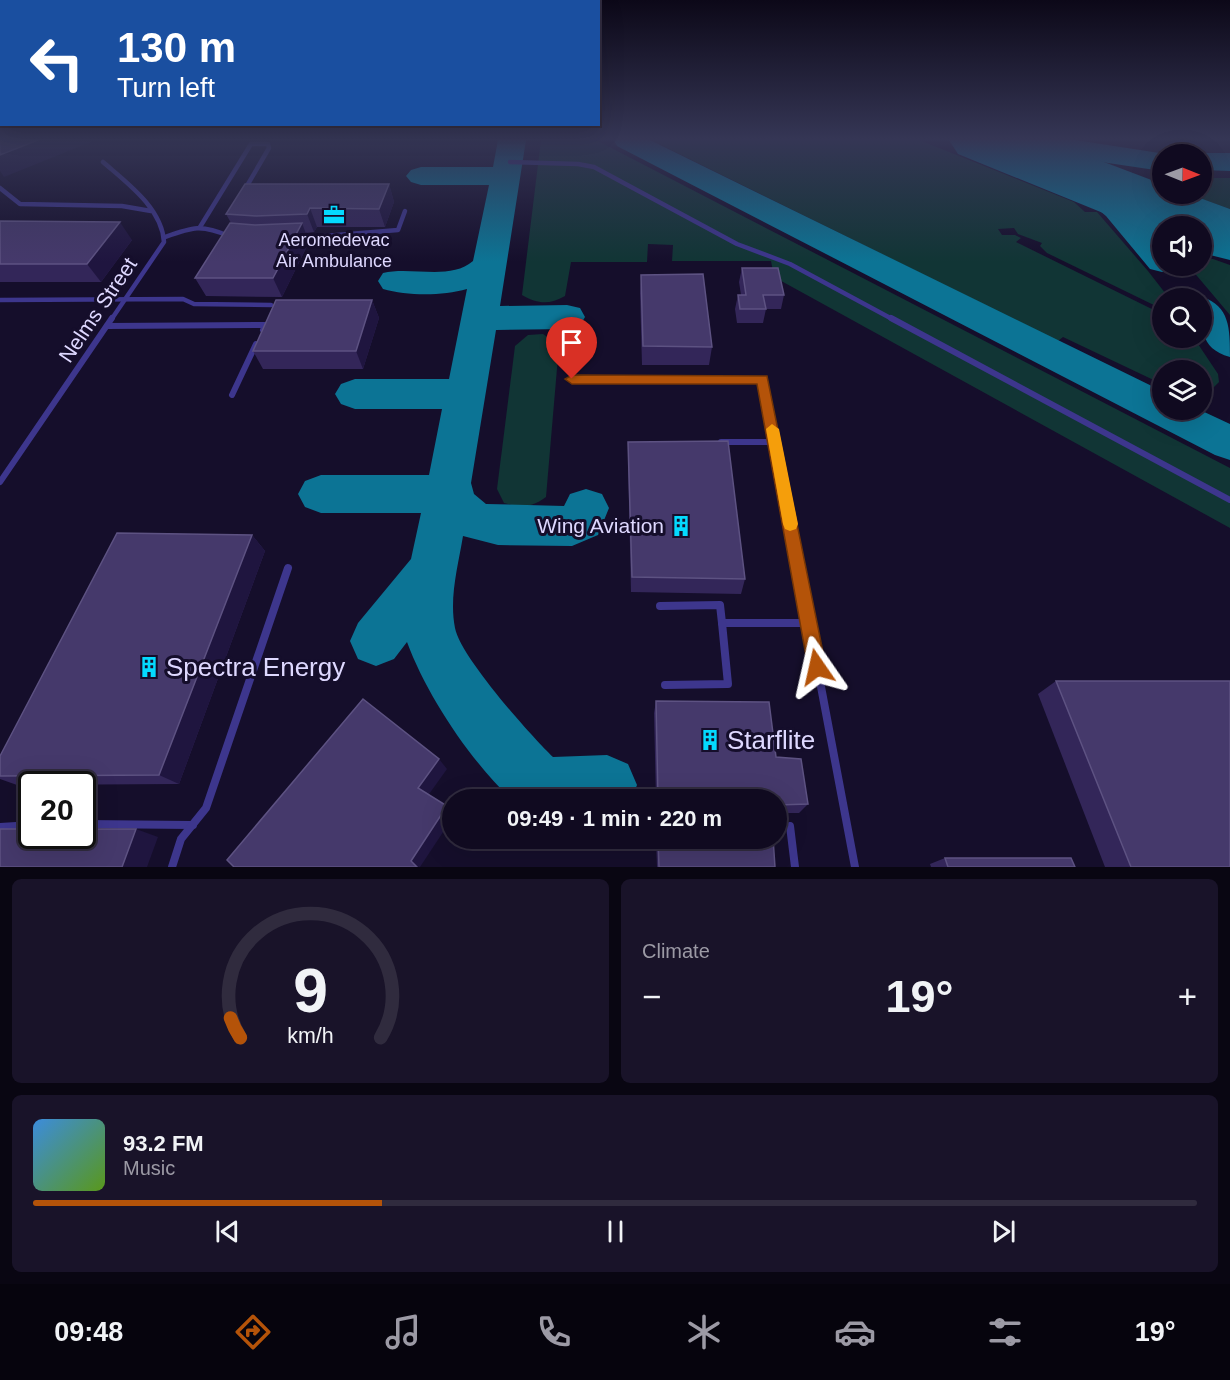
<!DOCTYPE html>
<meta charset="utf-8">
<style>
body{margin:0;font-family:Helvetica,sans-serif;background:#191329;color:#f1f3f6;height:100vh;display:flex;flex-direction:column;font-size:22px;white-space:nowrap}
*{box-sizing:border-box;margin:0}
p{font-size:20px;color:#9c9aa5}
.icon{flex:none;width:33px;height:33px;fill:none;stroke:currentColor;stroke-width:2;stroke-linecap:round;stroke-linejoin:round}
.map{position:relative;height:867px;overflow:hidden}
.sheet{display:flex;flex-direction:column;gap:12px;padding:12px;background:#090612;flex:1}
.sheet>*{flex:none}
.banner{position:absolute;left:0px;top:0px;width:600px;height:126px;box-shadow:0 6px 24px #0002,0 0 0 2px #302b3e;background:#1a4fa0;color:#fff;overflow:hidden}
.needle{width:39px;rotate:91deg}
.fabs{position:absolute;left:1152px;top:144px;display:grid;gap:12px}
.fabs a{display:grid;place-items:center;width:60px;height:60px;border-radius:50%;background:#100a20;box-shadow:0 6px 24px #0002,0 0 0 2px #302b3e;font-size:30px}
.speed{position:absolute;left:18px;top:771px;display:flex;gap:12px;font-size:30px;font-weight:700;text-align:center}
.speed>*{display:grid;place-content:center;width:78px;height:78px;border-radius:50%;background:#100a20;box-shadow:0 6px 24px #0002,0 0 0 2px #302b3e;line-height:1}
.speed .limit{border:3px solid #111;border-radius:9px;background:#fff;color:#111}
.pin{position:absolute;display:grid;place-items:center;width:51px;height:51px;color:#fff;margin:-62px -26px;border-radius:50% 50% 50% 0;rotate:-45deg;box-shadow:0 0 6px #0007}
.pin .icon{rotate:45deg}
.me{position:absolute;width:66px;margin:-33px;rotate:349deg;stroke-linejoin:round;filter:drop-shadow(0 0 4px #0008)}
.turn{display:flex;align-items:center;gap:21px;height:126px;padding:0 18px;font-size:27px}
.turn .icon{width:78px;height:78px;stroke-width:2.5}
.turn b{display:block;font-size:42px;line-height:51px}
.big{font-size:45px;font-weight:700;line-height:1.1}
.sheet .tile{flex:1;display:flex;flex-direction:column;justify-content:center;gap:9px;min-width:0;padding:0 21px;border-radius:9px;background:#191329}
.sheet .dial{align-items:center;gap:0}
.dial svg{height:156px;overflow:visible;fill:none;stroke:#302b3e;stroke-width:7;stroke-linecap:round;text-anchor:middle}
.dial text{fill:#f1f3f6;stroke:none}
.song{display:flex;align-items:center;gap:18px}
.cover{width:72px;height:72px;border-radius:9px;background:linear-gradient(135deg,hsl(210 70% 55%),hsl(90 70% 35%))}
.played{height:6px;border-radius:3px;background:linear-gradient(90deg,#b45309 30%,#302b3e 30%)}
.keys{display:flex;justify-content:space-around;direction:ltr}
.heat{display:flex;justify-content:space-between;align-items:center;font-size:33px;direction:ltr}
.sheet .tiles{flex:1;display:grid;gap:12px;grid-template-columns:1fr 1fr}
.tile:last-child{grid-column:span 2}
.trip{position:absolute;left:442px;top:789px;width:345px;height:60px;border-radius:30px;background:#100a20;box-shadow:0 6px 24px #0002,0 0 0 2px #302b3e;font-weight:700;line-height:60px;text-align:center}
.tabs{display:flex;height:96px;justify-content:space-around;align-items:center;background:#06040d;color:#9c9aa5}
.tabs .icon{width:42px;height:42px}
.tabs .on{color:#b45309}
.tabs b{font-size:27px;color:#f1f3f6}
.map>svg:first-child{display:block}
</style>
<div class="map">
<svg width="1230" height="867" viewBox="0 0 1230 867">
<rect width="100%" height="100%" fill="#150e2b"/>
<g fill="#113535">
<path d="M541,140H596L1230,468V528L774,277L771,261H672L673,245L648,244L647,262H571L565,296C549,305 538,304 522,295Z"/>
<path d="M651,140H919L1074,202L1085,212H1097L1148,271L1169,298H1162V309L1047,253L1040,246L1042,243L1018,234L1014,228L998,229L1002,235H1015L1021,238L1016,242L1162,314V338H1194L1218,374L1219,382L1211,390L1202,393V370H1162V384L1063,337L1058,341Z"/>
<path d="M1202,178H1230V209L1188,194H1202Z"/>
<path d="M1203,259H1213L1230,265V315L1192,270H1203Z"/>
<path d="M543,334L559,345L546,497C531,508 521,508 504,503L497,489L515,346L528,335Z"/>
</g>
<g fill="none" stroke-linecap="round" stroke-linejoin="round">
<g fill="#0c7495" fill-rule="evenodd">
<path d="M498,140H526L500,306L567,305L580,308L585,317L580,326L567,329L496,330L471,483L474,494L486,504L564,506L570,494L586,489L602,494L609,508L598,535L572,546L498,545L463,536C458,566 449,598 455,628C460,656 530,735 553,757L607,755L628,764L637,785L631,800H512C470,760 427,696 407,642L394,659L376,666L358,659L350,641L358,623L411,559L421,513H321L305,507L298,494L305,481L321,475H429L442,409H355L341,404L335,394L341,384L355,379H449L467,289C442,296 408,296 383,289L378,281L383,273C411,266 450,281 473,261L489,185H421L411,182L406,176L411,170L421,167H493Z"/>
<path d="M614,140H650L1162,391V410H1200L1230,424V460L1215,455L617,146Z"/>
<path d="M1014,140H1075L1166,154H1162V171L1108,163L1027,148L1017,146Z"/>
<path d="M1202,153H1230V171L1202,170V154H1198Z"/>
<path d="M1060,162C1103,173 1135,209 1162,241V266H1176L1174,269L1162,272L1150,269L1106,216L1082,196L1050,177L1046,171L1050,165Z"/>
<path d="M1202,297C1230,306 1230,329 1230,357C1198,348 1202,326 1202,298H1197Z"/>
</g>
<path fill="#0c7495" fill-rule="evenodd" d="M949,140H1046L1162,184V194H1189L1230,209V260L1202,253V226H1162V237L958,154Z"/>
<g stroke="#3d368d" stroke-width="4.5">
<path d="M103,162C127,183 162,208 164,242L111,320"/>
<path d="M510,162L578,164L594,167L737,244L790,264L894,320"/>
<path d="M0,188L20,204L122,206L151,211"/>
<path d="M200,227L251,144H268L269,148L244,191"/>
<path d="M165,237C193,227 201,224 229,236"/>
<path d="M300,238L398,230L405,211"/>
<path d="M0,300L183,299L194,304L271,305"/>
</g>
<g stroke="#3d368d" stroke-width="6">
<path d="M891,318L1230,500"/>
<path d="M107,326L266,325L263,330"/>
<path d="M572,379L763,380L796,556"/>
<path d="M232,395L256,344"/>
<path d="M721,442H775"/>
<path d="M0,482L112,318"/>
</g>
<g stroke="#3d368d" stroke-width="8">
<path d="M796,554L855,867"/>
<path d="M660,606L720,605L722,623H809"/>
<path d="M665,685L728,684L722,623"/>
<path d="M82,824L193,825"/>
<path d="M790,826L795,867"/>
<path d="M0,827L32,825"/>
<path d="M172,867L181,839L206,808L288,568"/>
</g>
</g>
<g fill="#332659">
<path d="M389,184L394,202L385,227H317L314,232L306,233L309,242L282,297L206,296L195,278L231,223L226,214Z"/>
<path d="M0,221L132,240L101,282H0Z"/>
<path d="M742,268L784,295L781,309H766L763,323H737L735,309L738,295H741L739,282Z"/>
<path d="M641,275L712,347L709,365H642L640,293Z"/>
<path d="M372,300L379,318L363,369H263L253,351Z"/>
<path d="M628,442L745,579L741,594L631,592L628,460Z"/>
<path d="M252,535L265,551L179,784L17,785L0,779V756Z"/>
<path d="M1056,681L1230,867H1105L1038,694Z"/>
<path d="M656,701L776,757L808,804L799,813H777V800H656L654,713Z"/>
<path d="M656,838H773L775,867H657Z"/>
<path d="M945,858L1075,867H931L930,864Z"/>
</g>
<g fill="#1f153f">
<path d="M38,140H96L4,177L0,171V155Z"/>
<path d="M389,184L394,202L385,227L379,209Z"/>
<path d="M310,208L317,227L314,232L307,214Z"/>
<path d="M120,222L132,240L101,282L87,264Z"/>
<path d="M302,223L309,242L282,297L273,278Z"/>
<path d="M372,300L379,318L363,369L356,351Z"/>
<path d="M252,535L265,551L179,784L159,775Z"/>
<path d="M439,759L447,769L427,797L418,788Z"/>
<path d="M447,806L453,813V817L420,867H417L411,861Z"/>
<path d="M136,829L158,837L147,867H122Z"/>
</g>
<g fill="#45396b" stroke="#5d5282" stroke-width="1.5">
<path d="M0,140H38L0,155Z"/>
<path d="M245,184H389L379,209L310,208L307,214L256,216L226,214Z"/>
<path d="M0,221L120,222L87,264H0Z"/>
<path d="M230,223L255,225L302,223L273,278H195Z"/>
<path d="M742,268H778L784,295H763L766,309H740L738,295H746Z"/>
<path d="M703,274L712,347L643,346L641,275Z"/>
<path d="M276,300H372L356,351H253Z"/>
<path d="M728,441L745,579L632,577L628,442Z"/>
<path d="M117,533L252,535L159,775L0,776V756Z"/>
<path d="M1056,681H1230V867H1131Z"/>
<path d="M363,699L439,759L418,788L447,806L411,861L417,867H234L227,860Z"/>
<path d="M656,701L769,702L776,757L801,759L808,804L777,805V800H658Z"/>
<path d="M0,829H32V836H82V829H136L122,867H0Z"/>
<path d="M658,838H773L775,867H659Z"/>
<path d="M945,858H1071L1075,867H948Z"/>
</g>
<linearGradient id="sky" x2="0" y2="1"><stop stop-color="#0c0818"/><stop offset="0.53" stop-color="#353655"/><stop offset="1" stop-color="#353655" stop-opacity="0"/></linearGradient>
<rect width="1230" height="262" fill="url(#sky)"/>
<path fill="#b45309" stroke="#753606" stroke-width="1.5" d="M572,375L767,376L826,667L823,673L817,676L811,673L808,667L757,384H572L565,379Z"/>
<path fill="#f59e0b" d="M772,424L779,429L798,524L796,529L790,531L785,529L783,524L766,429Z"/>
<defs>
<symbol id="office-bare" viewBox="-9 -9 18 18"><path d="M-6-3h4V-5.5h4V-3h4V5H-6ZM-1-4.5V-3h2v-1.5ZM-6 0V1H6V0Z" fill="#04daff" stroke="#150e2b" stroke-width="2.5" paint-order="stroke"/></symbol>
<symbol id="building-bare" viewBox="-9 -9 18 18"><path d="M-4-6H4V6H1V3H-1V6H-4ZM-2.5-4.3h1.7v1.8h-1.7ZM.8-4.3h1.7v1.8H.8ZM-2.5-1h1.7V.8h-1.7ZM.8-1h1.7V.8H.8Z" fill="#04daff" stroke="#150e2b" stroke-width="2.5" paint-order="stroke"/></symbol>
</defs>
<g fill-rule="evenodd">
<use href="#office-bare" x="319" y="200" width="30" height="30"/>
<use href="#building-bare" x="666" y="511" width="30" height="30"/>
<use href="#building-bare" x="134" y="652" width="30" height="30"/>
<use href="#building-bare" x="695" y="725" width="30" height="30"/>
</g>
<g text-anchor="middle" stroke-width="6" stroke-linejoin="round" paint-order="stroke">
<g font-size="18" fill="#ded8ff" stroke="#150e2b">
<text x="334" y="246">Aeromedevac<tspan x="334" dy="21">Air Ambulance</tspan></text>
</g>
<g font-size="21" fill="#ded8ff" stroke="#150e2b">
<text transform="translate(98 310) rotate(-56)" y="7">Nelms Street</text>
</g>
<g font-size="21" fill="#ded8ff" stroke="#150e2b" text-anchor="end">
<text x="664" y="533">Wing Aviation</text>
</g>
<g font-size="26" fill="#ded8ff" stroke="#150e2b" text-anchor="start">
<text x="166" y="676">Spectra Energy</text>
<text x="727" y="749">Starflite</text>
</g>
</g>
</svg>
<div class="fabs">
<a><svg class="needle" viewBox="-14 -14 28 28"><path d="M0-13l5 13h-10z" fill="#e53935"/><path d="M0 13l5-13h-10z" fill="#9c9aa5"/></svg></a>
<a><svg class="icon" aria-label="sound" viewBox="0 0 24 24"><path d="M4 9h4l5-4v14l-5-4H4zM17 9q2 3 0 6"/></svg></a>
<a><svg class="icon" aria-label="search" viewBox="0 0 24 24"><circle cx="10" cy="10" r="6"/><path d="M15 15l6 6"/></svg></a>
<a><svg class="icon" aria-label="layers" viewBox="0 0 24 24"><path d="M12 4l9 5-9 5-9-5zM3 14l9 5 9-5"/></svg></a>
</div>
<div class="speed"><div class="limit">20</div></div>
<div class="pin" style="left:572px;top:379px;background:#d93025"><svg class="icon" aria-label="arrive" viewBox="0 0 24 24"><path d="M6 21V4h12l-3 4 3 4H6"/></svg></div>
<svg class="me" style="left:817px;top:667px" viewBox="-20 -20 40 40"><path d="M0-17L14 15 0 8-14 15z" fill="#b45309" stroke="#fff" stroke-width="4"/></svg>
<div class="trip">09:49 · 1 min · 220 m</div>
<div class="banner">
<div class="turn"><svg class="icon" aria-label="left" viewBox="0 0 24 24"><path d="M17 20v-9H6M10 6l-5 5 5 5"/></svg><div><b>130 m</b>Turn left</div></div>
</div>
</div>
<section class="sheet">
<div class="tiles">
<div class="tile dial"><svg viewBox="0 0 100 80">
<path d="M14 69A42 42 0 1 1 86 69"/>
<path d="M14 69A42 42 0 0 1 9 59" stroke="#b45309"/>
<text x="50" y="56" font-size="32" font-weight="700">9</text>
<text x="50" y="72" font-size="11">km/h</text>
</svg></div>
<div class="tile"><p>Climate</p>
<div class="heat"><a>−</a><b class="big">19°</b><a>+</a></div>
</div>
<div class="tile">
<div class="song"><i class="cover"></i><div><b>93.2 FM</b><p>Music</p></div></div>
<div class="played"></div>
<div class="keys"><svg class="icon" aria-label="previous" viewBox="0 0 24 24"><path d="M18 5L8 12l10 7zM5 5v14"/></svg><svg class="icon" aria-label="pause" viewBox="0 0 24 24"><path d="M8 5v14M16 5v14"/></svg><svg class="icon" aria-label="next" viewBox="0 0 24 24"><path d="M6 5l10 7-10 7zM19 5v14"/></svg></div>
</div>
</div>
</section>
<nav class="tabs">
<b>09:48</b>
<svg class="icon on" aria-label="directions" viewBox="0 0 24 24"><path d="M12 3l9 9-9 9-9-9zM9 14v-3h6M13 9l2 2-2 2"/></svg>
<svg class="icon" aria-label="music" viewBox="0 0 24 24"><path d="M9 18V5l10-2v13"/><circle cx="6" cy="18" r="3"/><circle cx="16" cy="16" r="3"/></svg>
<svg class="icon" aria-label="phone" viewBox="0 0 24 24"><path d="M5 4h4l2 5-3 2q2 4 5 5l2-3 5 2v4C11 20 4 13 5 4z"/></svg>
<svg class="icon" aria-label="climate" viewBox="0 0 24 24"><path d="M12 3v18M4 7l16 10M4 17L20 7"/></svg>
<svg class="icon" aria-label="car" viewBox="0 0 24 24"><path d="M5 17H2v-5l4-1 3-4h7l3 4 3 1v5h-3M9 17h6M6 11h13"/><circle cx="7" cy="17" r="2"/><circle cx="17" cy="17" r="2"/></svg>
<svg class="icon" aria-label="filters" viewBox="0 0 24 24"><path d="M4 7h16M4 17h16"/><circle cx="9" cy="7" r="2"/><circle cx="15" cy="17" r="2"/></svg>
<b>19°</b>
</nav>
